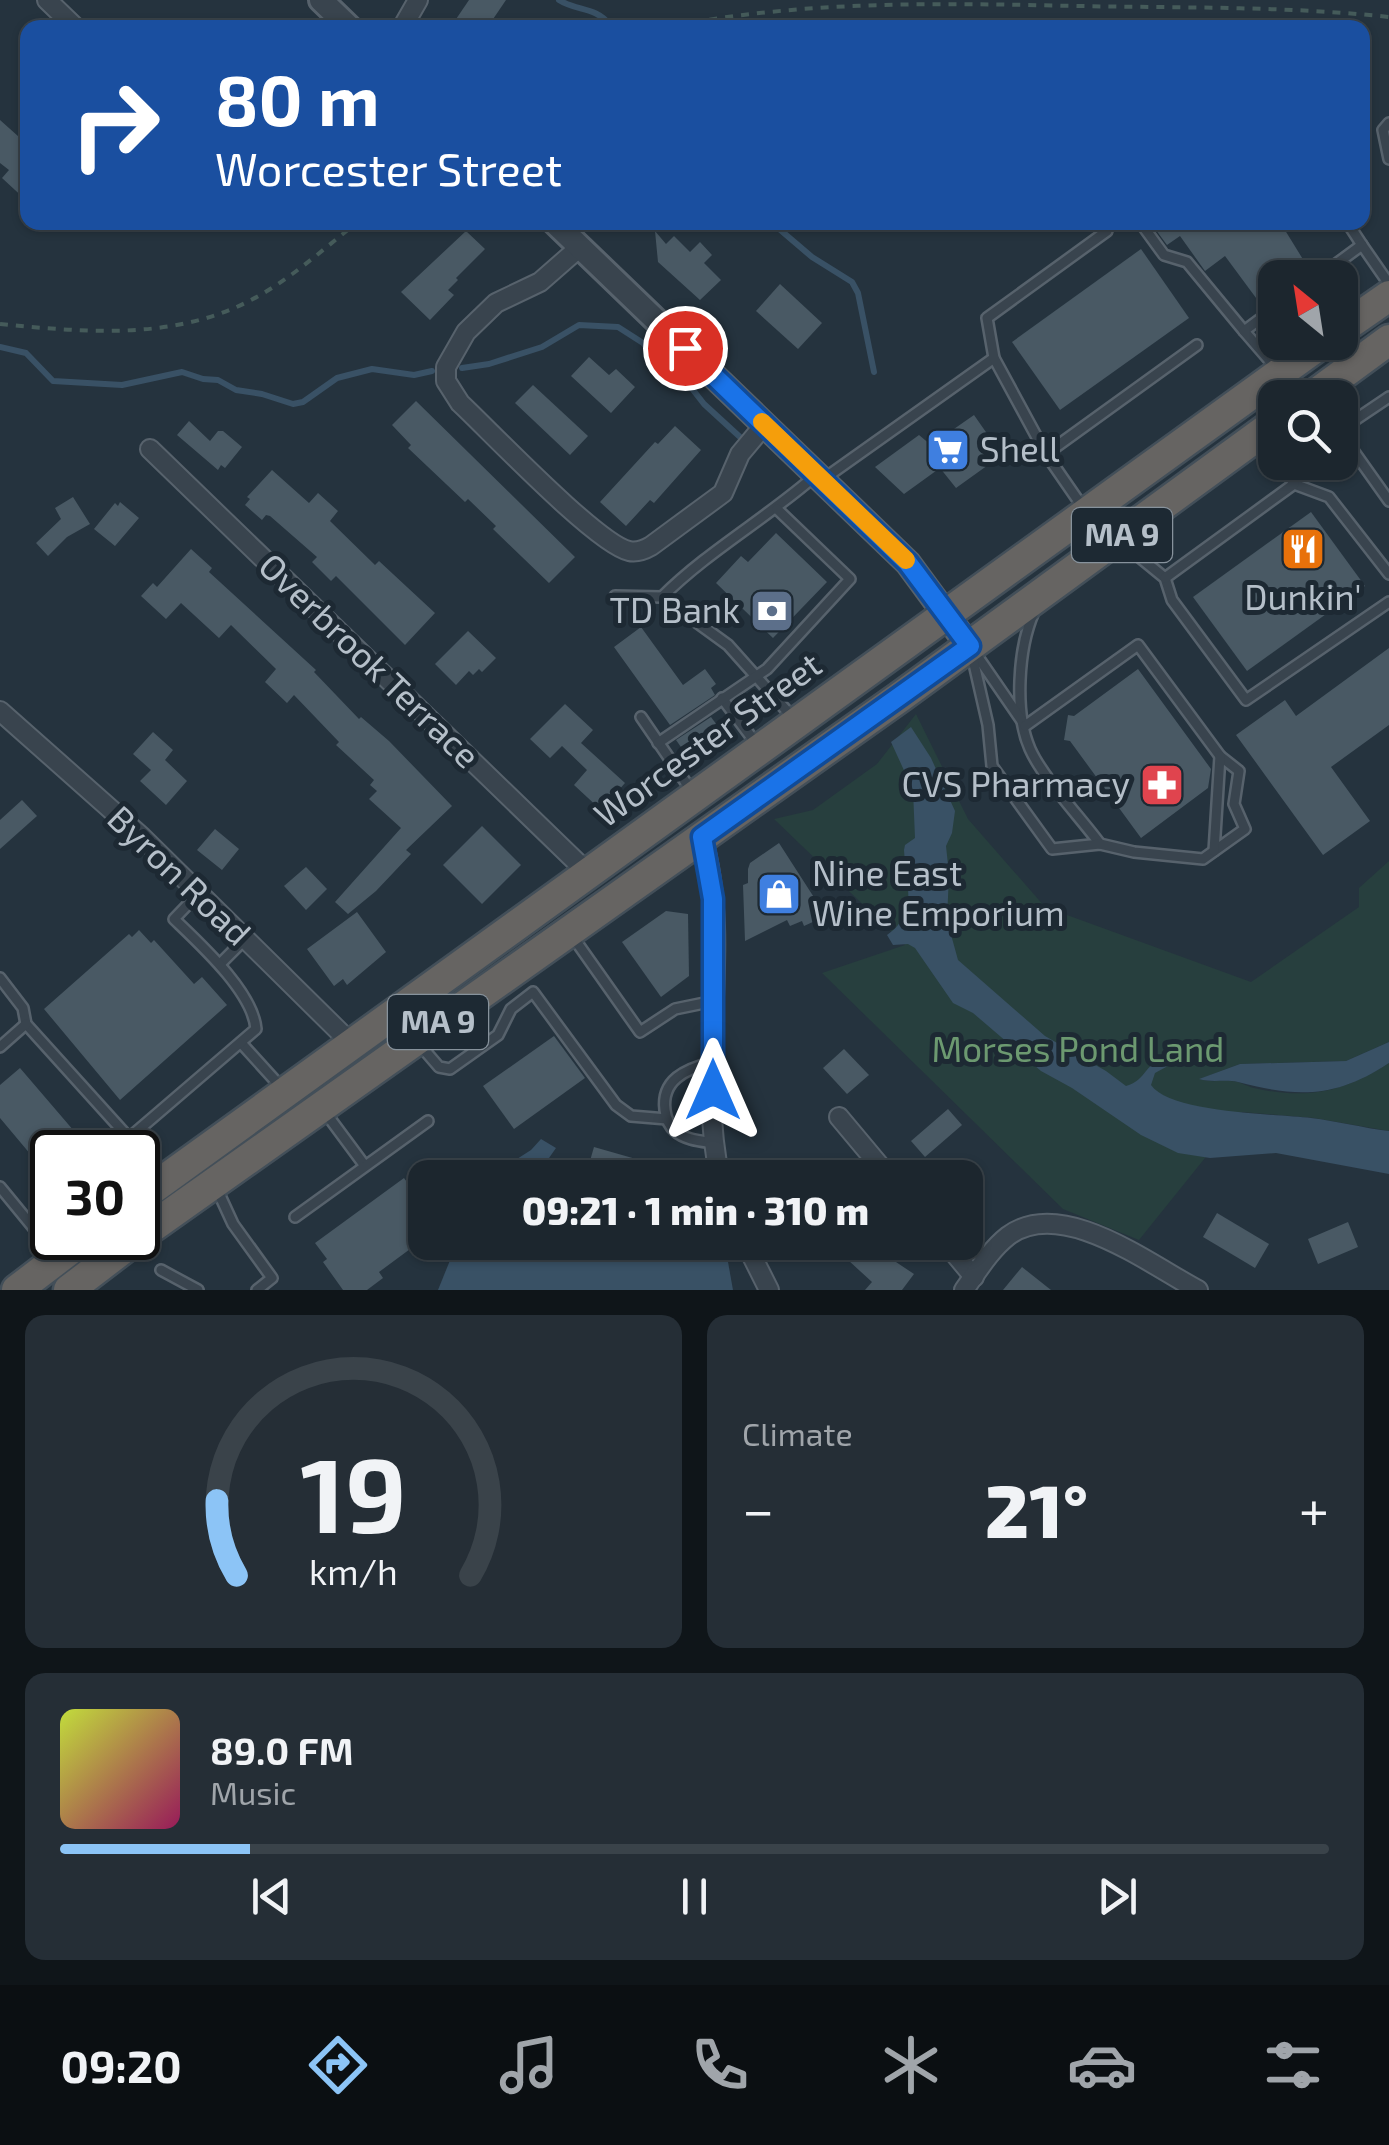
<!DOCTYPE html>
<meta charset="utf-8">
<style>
body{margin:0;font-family:"Exo 2",sans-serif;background:#252e36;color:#f1f3f6;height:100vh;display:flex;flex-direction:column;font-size:38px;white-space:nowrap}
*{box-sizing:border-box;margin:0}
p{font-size:32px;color:#a0a5aa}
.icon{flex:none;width:55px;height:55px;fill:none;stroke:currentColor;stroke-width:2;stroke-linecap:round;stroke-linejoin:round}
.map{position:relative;height:1290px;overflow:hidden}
.drawer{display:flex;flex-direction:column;gap:25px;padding:25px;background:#0f1519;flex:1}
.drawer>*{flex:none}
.hud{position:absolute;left:20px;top:20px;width:1350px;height:210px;border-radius:20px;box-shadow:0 2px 8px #0004,0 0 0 2px #3a434a;background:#1a4fa0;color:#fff;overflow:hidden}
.needle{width:65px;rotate:330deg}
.controls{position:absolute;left:1258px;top:260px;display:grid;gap:20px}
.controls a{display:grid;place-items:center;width:100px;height:100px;border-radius:20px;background:#1c262e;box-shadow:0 2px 8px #0004,0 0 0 2px #3a434a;font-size:50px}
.speed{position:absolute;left:30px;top:1130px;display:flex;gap:20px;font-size:50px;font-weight:700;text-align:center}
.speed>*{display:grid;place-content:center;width:130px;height:130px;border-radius:50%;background:#1c262e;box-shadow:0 2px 8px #0004,0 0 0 2px #3a434a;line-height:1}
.speed .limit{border:5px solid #111;border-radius:15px;background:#fff;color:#111}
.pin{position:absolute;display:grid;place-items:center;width:85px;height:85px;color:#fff;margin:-42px;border:5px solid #fff;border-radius:50%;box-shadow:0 2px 10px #0007}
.me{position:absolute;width:110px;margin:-55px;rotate:0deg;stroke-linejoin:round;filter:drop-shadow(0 0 8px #0008)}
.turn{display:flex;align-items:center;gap:35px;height:210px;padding:0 30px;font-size:45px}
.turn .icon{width:130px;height:130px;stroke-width:2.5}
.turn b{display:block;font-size:70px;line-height:85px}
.big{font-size:75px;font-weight:800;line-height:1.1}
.drawer .card{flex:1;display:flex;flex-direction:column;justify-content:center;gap:15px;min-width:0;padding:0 35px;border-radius:20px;background:#252e36}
.drawer .dial{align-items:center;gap:0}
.dial svg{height:260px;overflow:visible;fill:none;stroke:#3a434a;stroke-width:7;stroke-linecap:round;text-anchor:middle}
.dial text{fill:#f1f3f6;stroke:none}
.song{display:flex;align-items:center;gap:30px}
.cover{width:120px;height:120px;border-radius:15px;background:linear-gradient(135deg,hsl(70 70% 55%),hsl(330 70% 35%))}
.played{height:10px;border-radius:5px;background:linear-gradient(90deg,#8cc4f6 15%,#3a434a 15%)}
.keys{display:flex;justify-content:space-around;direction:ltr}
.heat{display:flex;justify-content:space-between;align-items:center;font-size:55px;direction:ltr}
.drawer .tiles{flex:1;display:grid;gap:25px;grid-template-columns:1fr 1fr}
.card:last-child{grid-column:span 2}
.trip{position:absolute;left:408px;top:1160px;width:575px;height:100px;border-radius:20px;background:#1c262e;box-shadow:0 2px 8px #0004,0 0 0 2px #3a434a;font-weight:800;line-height:100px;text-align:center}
.tab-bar{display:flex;height:160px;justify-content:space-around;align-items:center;background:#0b0f12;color:#a0a5aa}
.tab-bar .icon{width:70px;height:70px}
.tab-bar .active{color:#8cc4f6}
.tab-bar b{font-size:45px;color:#f1f3f6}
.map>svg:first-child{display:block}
</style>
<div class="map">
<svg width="1389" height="1290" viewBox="0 0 1389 1290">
<rect width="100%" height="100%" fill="#25333e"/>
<path fill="#273f3e" d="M916,714L968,819L1045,907L1251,982L1359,907V888L1389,861V1042L1346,1061L1240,1064L1200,1079C1212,1083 1219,1080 1231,1081C1239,1081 1246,1086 1254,1088C1307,1100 1344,1092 1389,1063V1131L1314,1118L1242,1112L1139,1240L1063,1209L822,973L905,945L774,819L813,810L877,764Z"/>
<g fill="#395165">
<path d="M911,727L931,758L955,811L952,833L946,846L949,874L947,920L958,960L1045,1036L1106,1071L1126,1086C1148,1080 1142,1063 1171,1055L1166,1067L1155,1073L1151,1085C1170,1113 1276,1114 1311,1118C1337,1121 1363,1128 1389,1131V1174L1276,1153L1210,1158L1178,1153L1141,1135L1072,1088L1041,1071L973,1013L953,1003L915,948L908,944L893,945L887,935C919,912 906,885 904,850L905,845L915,838L913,790L891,742Z"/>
<path d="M1389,1042V1063C1336,1098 1298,1098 1238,1082C1225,1079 1212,1083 1199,1079L1240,1064L1346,1061Z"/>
<path d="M541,1139L556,1148L549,1158L577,1177H489L531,1150Z"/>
<path d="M457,1243H718L728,1262L733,1290H438Z"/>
</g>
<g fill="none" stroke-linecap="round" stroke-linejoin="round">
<g stroke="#395165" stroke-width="6">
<path d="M559,0C576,11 596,7 609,24"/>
<path d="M771,222L812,257L852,282L858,293L874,372"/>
<path d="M0,347L26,353L53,381L122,385L182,372L203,379L218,380L236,390L262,394L293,404L303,402L337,378L372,369L414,375L432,371"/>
<path d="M462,368L489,364L542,347L579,325L618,327L643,343L664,370L686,381L704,404L740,437"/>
</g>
</g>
<g fill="#495964">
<path d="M469,0H506L487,28H450Z"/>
<path d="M0,120L28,145V202L2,178L9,170L0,163Z"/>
<path d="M1150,222H1280L1304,261L1282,278H1275V290L1259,302L1225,256L1205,271L1180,236L1167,245Z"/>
<path d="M466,231L485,249L456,278L458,280L448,290L454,295L430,320L401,292Z"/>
<path d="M655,231L666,244L674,236L690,252L700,242L712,255L704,263L721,280L700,300L658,262Z"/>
<path d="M1141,249L1189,318L1060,410L1012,342Z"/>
<path d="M780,284L822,323L798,349L756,311Z"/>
<path d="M589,357L609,375L616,369L635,387L611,413L571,376Z"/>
<path d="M533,385L588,436L570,455L515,403Z"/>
<path d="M416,401L575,557L549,583L493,529L496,526L468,499L465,502L408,448L411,445L392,425Z"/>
<path d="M974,415L1002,455L956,488L940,468L904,494L875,467L919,435L931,445Z"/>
<path d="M189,421L210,441L218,431H223L242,447L225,468L221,465L218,470L177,435Z"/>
<path d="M675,426L701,450L654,503L650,500L626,526L600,502L655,442L658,444Z"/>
<path d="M272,470L309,503L318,493L338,511L330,521L375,565L379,561L435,613L405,645L336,576L331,581L312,562L317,557L270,516L266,515L262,520L245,505L250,499L247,497Z"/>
<path d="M73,497L90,524L67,537L48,556L36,543L61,519L55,508Z"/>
<path d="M120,502L139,518L115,546L94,529L115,503L118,506Z"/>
<path d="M1311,512L1365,586L1247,671L1193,597Z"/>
<path d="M776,533L827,582L773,638L716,583L741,556L748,562Z"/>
<path d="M191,549L212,568L209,572L316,670L314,672L359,719L361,717L389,741L452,806L406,850L411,854L376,891L348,914L335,902L401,828L369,799L377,791L370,785L374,780L336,745L339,742L294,695L287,703L265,682L276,669L231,625L219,638L181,603L166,619L141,596L153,583L157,587Z"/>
<path d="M641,627L683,685L705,669L716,684L711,688L715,695L670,725L614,647Z"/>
<path d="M468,631L496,658L482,672L479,669L473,675L469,671L456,685L435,664Z"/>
<path d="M1389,648V725L1331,767L1370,821L1323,855L1236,735L1285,700L1296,716Z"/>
<path d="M1138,669L1211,769L1208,788L1141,838L1070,741L1064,740L1068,715L1074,716Z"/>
<path d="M565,704L593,730L581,743L625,783L601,810L574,785L587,770L562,746L550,758L530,739Z"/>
<path d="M711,717L722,732L688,757L676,740Z"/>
<path d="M153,732L173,750L165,760L187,781L166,805L140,781L151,770L133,754Z"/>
<path d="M22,800L37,816L0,849V820Z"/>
<path d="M482,826L521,865L482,904L443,865Z"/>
<path d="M215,829L239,849L222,870L197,850Z"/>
<path d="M779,843L826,916L804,926L802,921L790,926L787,920L745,941L743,885L748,883V869L750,863Z"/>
<path d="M306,867L327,889L306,910L284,886Z"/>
<path d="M666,911L688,914L689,976L661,997L622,942Z"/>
<path d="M357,912L386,952L347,985L343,979L334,986L307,949Z"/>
<path d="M139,930L151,943L154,940L194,984L202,977L227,1005L120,1100L44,1009L129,934L132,937Z"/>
<path d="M554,1036L585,1078L514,1129L483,1086Z"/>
<path d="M844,1049L869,1075L847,1094L823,1068Z"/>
<path d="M20,1068L92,1152H52V1180L0,1118V1085Z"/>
<path d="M948,1109L962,1125L925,1157L911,1141Z"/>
<path d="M594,1147L643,1161L638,1178H585Z"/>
<path d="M404,1178L425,1207V1238L379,1272L383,1278L367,1290H343L323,1262L327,1259L315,1243Z"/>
<path d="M1217,1213L1269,1244L1255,1268L1203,1237Z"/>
<path d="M1348,1222L1358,1247L1318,1264L1308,1239Z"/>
<path d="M865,1242L888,1261L890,1258L914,1274L902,1290H865L872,1282L848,1260Z"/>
<path d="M1022,1267L1051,1290H1003Z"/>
</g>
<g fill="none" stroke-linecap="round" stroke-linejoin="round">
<defs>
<g id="service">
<path d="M1389,123L1383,130L1389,159"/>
<path d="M1140,222L1164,255L1187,262L1244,331"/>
<path d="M1347,222L1362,245"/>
<path d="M1317,278L1362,245L1389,284"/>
<path d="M1275,308L1244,331L1276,368"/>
<path d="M1340,430L1389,397"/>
<path d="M1340,432L1389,501"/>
<path d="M1046,454L1197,345"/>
<path d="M1282,462L1294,484L1329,497L1389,574"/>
<path d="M825,478L994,358"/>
<path d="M1084,509L1046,454L994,358L987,318L1107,231"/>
<path d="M1121,542L1165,578L1172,600L1246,700L1389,602"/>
<path d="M1165,578L1294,484"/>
<path d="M615,596L662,597L728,645L794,719"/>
<path d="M662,597C708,551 767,518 816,475"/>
<path d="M1034,612C1018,648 1014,713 1030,749C1043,778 1080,817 1100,844"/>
<path d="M973,650L1024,724"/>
<path d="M972,655L988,725L992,766L1052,849L1100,844L1134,852L1203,859L1245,829L1234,804L1239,771L1220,756L1138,645L1025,726"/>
<path d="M722,698L758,746"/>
<path d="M641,717L693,793"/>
<path d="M658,743L767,669L850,579L777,509"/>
<path d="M1214,851L1220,756"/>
<path d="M573,937L640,1032L675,1009L714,1001"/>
<path d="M220,964L245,939"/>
<path d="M0,978L23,1008L26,1024L129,1138L161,1179"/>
<path d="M242,1044L281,1087"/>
<path d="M420,1045L439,1067L450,1069L498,1035L511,1009L533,992L616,1105L631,1116L667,1119"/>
<path d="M0,1047L26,1024"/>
<path d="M710,1063C686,1069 661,1080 665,1110C666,1118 669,1126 675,1131C685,1140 701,1141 714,1143"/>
<path d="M325,1112L365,1166"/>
<path d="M129,1138L256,1029C253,992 200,944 174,919L198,894"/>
<path d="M0,1187L55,1254"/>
<path d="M216,1187L233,1224L272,1278L257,1290"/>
<path d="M295,1217L428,1121"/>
<path d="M161,1270L198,1290"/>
</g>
<g id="minor">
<path d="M47,0L76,28"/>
<path d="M402,28L418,0"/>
<path d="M580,247L540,282L496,303L466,332L446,367V381L460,403C490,431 597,544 629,551C637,553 644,550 651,546L723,493L740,454L765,424"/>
<path d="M150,449L589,874"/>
<path d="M0,711L142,837L353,1045"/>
<path d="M702,837C734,947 695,1067 720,1178"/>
<path d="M839,1117L890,1178"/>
<path d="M745,1242L769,1290"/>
<path d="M945,1242L974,1277"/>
<path d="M964,1290C977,1272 990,1250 1008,1236C1061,1196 1149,1264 1198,1290"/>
</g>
<g id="tertiary">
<path d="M321,0L350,28"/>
<path d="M554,222L908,563L969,646"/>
</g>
<g id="trunk">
<path d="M1340,330L1389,296"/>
<path d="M1310,398L1389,340"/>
<path d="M138,1199L1323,342"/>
<path d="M138,1237L900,697L1275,423"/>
<path d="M17,1290L85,1238"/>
<path d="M69,1290L137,1238"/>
</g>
</defs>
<use href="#service" stroke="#57626c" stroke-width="14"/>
<use href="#minor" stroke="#57626c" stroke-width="22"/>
<use href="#tertiary" stroke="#57626c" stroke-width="28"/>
<use href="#trunk" stroke="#434f59" stroke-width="35"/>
<g stroke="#455b5a" stroke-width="4" stroke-dasharray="8 8" stroke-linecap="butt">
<path d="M662,28C802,0 936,3 1078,6C1181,8 1286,6 1389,17"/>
<path d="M0,324C84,332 173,341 251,300C290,280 323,249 358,222"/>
</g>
<use href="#service" stroke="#39444e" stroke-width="9"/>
<use href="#minor" stroke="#39444e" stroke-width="18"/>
<use href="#tertiary" stroke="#39444e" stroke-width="22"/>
<use href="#trunk" stroke="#666462" stroke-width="30"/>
</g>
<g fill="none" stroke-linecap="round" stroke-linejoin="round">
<defs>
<path id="route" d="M685,348L908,563L970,646L702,837L713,899V1090"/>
</defs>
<use href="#route" stroke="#114b97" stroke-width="25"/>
<use href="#route" stroke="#1a73e8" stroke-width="18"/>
<path stroke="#f59e0b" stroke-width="18" d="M762,422L906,560"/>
</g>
<defs>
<symbol id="supermarket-square" viewBox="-11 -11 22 22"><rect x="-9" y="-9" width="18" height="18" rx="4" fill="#3f7fe0" stroke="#1d2933"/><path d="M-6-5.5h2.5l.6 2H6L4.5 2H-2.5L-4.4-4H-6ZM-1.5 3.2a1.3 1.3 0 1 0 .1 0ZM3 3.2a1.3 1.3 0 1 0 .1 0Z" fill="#fff"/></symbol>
<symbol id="restaurant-square" viewBox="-11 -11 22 22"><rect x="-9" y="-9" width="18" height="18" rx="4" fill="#e8710a" stroke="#1d2933"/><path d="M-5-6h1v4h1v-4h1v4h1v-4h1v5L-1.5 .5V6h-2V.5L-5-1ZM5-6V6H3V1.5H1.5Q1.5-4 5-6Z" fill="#fff"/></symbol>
<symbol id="bank-square" viewBox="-11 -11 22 22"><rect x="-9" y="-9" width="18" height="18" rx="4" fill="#5c6f8a" stroke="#1d2933"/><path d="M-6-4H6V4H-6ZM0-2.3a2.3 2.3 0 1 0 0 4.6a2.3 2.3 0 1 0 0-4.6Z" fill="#fff"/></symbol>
<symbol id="pharmacy-square" viewBox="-11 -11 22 22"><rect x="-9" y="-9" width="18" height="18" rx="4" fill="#e0444e" stroke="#1d2933"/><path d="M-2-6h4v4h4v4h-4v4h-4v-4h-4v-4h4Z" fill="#fff"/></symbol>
<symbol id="shop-square" viewBox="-11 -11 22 22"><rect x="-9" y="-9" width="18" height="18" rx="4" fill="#3f7fe0" stroke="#1d2933"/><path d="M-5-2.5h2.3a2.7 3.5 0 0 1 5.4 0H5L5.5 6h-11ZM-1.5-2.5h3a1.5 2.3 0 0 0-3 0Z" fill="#fff"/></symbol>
</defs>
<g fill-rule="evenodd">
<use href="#supermarket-square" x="923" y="425" width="50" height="50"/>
<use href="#restaurant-square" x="1278" y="524" width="50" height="50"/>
<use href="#bank-square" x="747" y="586" width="50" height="50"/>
<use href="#pharmacy-square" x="1137" y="760" width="50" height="50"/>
<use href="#shop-square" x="754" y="869" width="50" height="50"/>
</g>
<g text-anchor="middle" stroke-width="10" stroke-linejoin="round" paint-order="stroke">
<g fill="#1d2933" stroke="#87929c" stroke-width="2.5">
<rect x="1072" y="508" width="100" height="54" rx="8"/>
<rect x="388" y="995" width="100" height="54" rx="8"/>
</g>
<g font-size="32" font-weight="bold" fill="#b5bfc9">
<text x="1122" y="546">MA 9</text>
<text x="438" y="1033">MA 9</text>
</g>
<g font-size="35" fill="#b5bfc9" stroke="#1d2933" text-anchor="start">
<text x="980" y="462">Shell</text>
<text x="1303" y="610" text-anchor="middle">Dunkin'</text>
<text x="740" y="623" text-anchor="end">TD Bank</text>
<text x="1130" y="797" text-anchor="end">CVS Pharmacy</text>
<text x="812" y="886">Nine East<tspan x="812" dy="40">Wine Emporium</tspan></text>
</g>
<g font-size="35" fill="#b5bfc9" stroke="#1d2933">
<text transform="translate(369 661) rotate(44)" y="12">Overbrook Terrace</text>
<text transform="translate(708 740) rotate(-36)" y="12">Worcester Street</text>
<text transform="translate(179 876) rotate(44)" y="12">Byron Road</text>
</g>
<g font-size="35" fill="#6c9970" stroke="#1d2933">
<text x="1078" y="1062">Morses Pond Land</text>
</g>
</g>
</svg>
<div class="controls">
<a><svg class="needle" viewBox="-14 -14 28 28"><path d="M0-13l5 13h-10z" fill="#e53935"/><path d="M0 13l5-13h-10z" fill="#a0a5aa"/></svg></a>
<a><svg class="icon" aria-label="search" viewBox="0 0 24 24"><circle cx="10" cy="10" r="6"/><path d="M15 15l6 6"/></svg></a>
</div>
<div class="speed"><div class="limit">30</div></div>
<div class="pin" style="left:685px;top:348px;background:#d93025"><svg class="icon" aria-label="arrive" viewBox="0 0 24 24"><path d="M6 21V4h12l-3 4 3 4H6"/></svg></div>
<svg class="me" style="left:713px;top:1090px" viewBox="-20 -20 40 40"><path d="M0-17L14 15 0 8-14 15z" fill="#1a73e8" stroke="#fff" stroke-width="4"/></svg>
<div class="trip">09:21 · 1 min · 310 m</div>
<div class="hud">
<div class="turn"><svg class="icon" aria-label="right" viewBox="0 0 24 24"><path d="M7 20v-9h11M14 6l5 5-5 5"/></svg><div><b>80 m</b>Worcester Street</div></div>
</div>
</div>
<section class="drawer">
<div class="tiles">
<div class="card dial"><svg viewBox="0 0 100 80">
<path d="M14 69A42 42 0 1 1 86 69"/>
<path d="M14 69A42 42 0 0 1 8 46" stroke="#8cc4f6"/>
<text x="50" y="56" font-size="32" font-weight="700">19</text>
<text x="50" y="72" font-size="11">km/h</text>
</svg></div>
<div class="card"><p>Climate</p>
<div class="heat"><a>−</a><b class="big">21°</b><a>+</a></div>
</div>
<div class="card">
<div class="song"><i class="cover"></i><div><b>89.0 FM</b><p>Music</p></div></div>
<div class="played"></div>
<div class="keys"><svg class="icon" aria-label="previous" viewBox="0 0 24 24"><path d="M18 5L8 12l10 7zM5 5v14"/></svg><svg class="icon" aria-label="pause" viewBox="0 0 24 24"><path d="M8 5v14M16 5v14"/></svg><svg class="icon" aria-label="next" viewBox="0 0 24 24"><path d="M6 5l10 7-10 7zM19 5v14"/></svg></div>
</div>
</div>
</section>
<nav class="tab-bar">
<b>09:20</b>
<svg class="icon active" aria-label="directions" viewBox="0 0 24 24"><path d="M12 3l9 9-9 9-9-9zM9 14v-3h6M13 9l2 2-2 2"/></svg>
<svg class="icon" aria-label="music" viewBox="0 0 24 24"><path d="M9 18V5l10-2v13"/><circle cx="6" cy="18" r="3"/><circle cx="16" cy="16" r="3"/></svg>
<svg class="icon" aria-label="phone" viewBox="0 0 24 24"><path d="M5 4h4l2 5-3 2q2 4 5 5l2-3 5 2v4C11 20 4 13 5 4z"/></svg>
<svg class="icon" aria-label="climate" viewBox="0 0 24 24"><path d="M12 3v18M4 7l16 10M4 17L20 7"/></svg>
<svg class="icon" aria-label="car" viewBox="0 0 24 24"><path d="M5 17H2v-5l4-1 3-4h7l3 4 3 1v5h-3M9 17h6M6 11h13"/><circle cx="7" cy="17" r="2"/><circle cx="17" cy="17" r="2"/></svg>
<svg class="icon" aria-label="filters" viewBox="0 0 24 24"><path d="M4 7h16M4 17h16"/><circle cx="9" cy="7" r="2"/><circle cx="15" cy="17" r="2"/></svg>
</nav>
